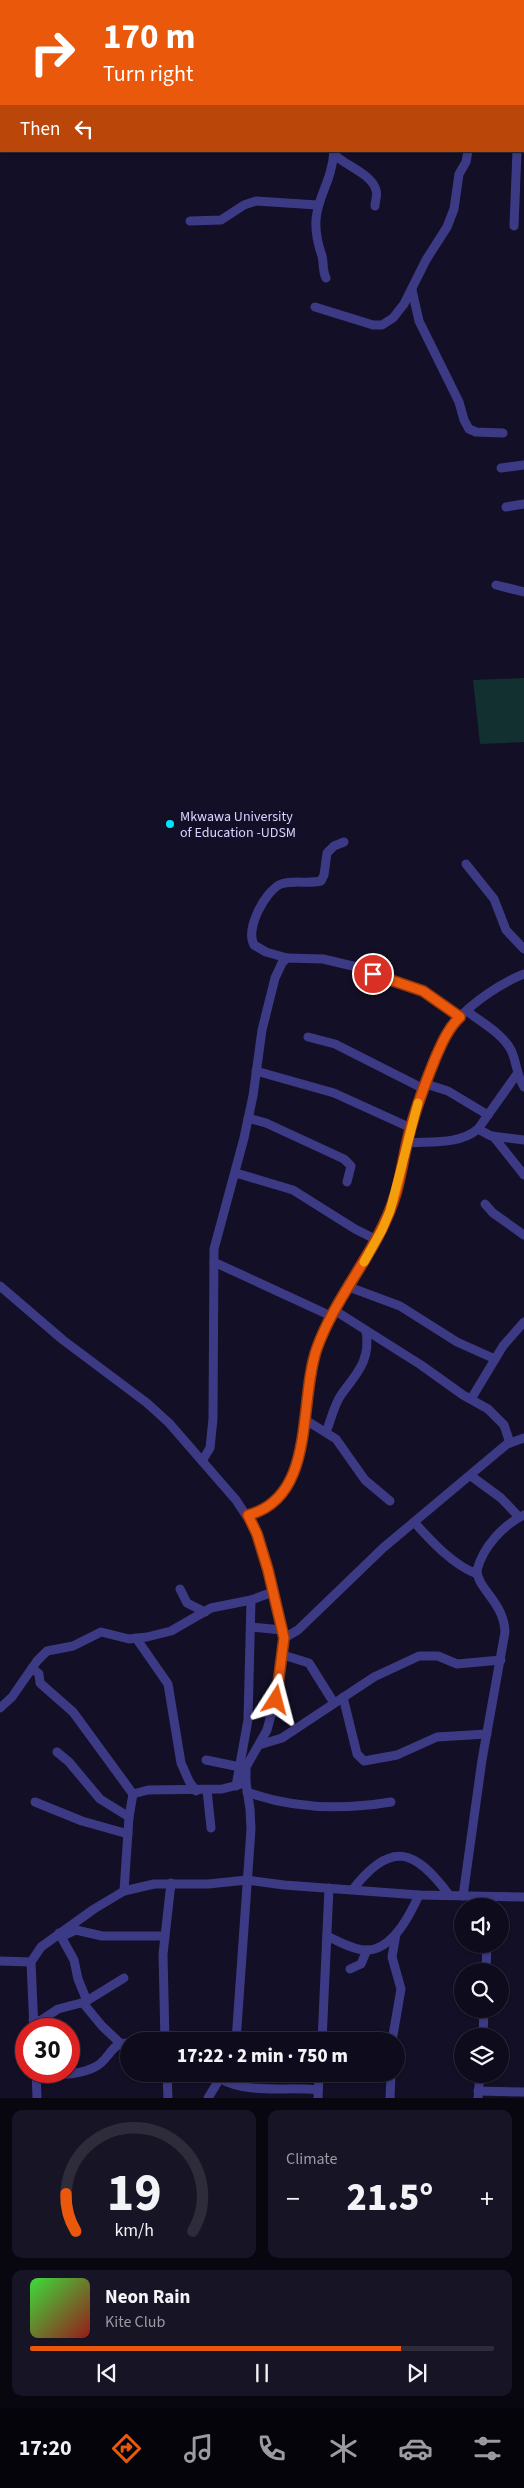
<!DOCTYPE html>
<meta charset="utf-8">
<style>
body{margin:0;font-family:"Source Sans 3",sans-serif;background:#171425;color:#f1f3f6;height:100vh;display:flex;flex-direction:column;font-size:19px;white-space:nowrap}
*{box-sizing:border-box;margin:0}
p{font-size:16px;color:#9b9ba3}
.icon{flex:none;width:28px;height:28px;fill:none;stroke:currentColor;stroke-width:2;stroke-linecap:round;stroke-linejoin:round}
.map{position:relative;height:2098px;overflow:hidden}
.panel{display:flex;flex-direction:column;gap:12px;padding:12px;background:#08060f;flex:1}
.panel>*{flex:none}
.hud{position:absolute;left:0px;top:0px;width:525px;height:152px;box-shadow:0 1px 4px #0004,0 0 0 1px #2e2b3b;background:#ea580c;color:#fff;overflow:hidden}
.fabs{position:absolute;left:454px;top:1898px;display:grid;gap:10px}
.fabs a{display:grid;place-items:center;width:55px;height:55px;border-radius:50%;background:#0e0b1c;box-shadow:0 1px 4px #0004,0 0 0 1px #2e2b3b;font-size:25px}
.speed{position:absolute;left:15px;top:2018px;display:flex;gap:10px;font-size:25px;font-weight:700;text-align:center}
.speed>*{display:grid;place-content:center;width:65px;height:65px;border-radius:50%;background:#0e0b1c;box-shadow:0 1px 4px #0004,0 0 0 1px #2e2b3b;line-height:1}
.speed .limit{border:8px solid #d22;background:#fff;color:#111}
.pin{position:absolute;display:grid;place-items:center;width:42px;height:42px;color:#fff;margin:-21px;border:2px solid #fff;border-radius:50%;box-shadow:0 1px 5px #0007}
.me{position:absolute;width:55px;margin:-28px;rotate:9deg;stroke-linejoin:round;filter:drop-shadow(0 0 4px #0008)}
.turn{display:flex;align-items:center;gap:18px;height:105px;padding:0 20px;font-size:22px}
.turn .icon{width:65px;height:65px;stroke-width:2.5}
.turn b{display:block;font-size:35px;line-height:42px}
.then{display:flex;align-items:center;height:48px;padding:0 20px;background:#0003;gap:10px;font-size:19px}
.big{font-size:38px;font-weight:800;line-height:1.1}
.panel .widget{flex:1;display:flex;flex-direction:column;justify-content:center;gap:8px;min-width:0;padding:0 18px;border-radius:10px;background:#171425}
.panel .dial{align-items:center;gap:0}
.dial svg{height:130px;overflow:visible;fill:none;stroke:#2e2b3b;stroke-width:7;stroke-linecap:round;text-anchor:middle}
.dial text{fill:#f1f3f6;stroke:none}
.song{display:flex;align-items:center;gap:15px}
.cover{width:60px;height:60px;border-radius:8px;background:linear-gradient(135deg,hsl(120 70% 55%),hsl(0 70% 35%))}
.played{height:5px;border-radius:2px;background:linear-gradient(90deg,#ea580c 80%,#2e2b3b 80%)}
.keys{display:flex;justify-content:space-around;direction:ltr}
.heat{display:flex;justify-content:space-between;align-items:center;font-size:28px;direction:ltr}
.panel .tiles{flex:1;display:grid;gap:12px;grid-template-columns:1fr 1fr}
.widget:last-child{grid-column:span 2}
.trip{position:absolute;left:120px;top:2032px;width:285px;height:50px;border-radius:25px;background:#0e0b1c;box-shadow:0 1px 4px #0004,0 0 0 1px #2e2b3b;font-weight:800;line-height:50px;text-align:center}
.dock{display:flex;height:80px;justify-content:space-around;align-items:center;background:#06040b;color:#9b9ba3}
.dock .icon{width:35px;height:35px}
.dock .selected{color:#ea580c}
.dock b{font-size:22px;color:#f1f3f6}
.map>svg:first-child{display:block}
</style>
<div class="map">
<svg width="524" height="2098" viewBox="0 0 524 2098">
<rect width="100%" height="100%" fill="#130f26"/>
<path fill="#12302f" d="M524,678V742L480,744L473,680Z"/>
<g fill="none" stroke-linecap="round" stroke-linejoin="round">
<g stroke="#3d3a85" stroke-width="9">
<path d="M252,0L253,1"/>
<path d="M344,0L352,1"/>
<path d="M519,0V1"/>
<path d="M475,1L476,0"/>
<path d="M334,154C345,166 371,173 376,190C378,194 375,201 375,206"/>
<path d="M190,221L221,220L244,205L256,201L317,205"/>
<path d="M514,226L517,151"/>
<path d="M326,278C322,270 324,263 322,256C304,205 331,194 334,151"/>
<path d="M412,290L419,321L459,402L464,420L469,429L476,432L503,433"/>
<path d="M315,307L373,325H382L393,318L404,304L426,260L447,227L454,209L459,174L466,162L468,151"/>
<path d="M501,468L524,465"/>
<path d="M506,507L524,504"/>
<path d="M496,585L524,592"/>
<path d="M466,864L494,899L506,930L524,949"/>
<path d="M287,958L266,952L254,945C245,929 265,891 281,884C294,880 308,884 321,881L324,875L327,853L334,846L344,842"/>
<path d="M467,1011C482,1023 502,1033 511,1050C517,1062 516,1075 524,1087"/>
<path d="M308,1037L335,1044L424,1089"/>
<path d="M256,1071L334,1093L411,1128"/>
<path d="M426,1084L448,1091L488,1115"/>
<path d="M248,1118L266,1123L344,1159L351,1166L347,1182"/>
<path d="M478,1129L491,1136L524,1140"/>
<path d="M493,1136L524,1175"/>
<path d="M406,1143C430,1141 459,1145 478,1129L517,1074"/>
<path d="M236,1173L293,1190L355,1229L377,1240"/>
<path d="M485,1204L493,1213L524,1235"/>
<path d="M214,1262L331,1316"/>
<path d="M0,1286L63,1340L147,1403L169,1423L236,1500L253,1526L268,1570L284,1638L275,1700L267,1730L246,1767V1783L250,1809L251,1829L236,2041"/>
<path d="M349,1287L400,1306L457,1342L495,1359"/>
<path d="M334,1310L421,1365L463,1395L488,1409L504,1425L510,1443"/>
<path d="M471,1399L503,1346L524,1322"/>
<path d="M304,1419L336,1439L365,1480L390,1501"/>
<path d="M326,1432C331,1420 334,1405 341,1395C357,1373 371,1360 366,1331"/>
<path d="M202,1461L210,1448L213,1419L214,1249L244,1138L253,1096L262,1030L275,978L282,963L287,958L323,959L357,967L389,981L423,991L460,1017"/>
<path d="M471,1476L501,1498L519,1517"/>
<path d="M248,1515C316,1498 298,1401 317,1348C332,1305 364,1271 382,1230C395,1202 401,1172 407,1143C412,1111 436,1045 456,1021C473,1002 501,983 524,974"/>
<path d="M414,1522C431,1541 453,1565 477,1574"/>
<path d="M180,1589L187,1603L205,1612"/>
<path d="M251,1627L282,1630"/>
<path d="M136,1638L168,1684L181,1763L189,1781L196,1791"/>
<path d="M284,1638L298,1630L383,1548L507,1444L524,1438"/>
<path d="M283,1655L309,1663L334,1703"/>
<path d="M32,1668L39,1674L40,1683L73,1712L133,1794"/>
<path d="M343,1697L357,1754L364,1761L397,1755L437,1737L487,1734"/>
<path d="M0,1708L12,1697L37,1661L47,1651L73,1646L101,1632L129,1639L147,1637L171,1631L211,1608L251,1600L273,1592"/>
<path d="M259,1745L282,1738L374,1677L419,1656H438L457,1664L501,1660"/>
<path d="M57,1752L69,1762L100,1799L129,1817"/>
<path d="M206,1760L240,1767"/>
<path d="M236,1786L248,1720L251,1600"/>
<path d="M207,1790L211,1828"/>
<path d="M247,1792C294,1809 342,1810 391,1802"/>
<path d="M35,1802L82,1821L128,1834"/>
<path d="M353,1889C391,1840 415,1849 449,1895"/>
<path d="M124,1891L129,1817L133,1794L148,1790L222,1789L246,1783"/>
<path d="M463,1896L482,1760L505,1632C504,1602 477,1589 477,1570C483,1547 503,1525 524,1515"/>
<path d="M59,1933L74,1960L78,1979L87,2001"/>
<path d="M63,1936L76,1930L102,1936H165"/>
<path d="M327,1936C338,1941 355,1951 368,1950C393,1949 410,1915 419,1895"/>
<path d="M0,1961L31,1962"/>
<path d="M350,1969L361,1964L367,1950"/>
<path d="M486,1971L487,1944"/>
<path d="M83,2003L102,2026L120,2043"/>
<path d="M33,2020L40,2021L58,2009L85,2002L124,1978"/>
<path d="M34,2029L31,1962L41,1947L94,1909L124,1891L154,1884H208L247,1880L284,1885L419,1895L524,1897"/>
<path d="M483,2036L484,2009"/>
<path d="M165,2041L163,1954L171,1883"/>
<path d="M322,2041L329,1888"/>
<path d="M392,2041L401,1989L392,1957L396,1934"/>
<path d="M36,2071L37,2098"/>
<path d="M167,2074L168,2098"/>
<path d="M36,2076C55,2074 78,2076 95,2067C110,2060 110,2042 129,2043"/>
<path d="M219,2078C249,2095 285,2086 318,2090"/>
<path d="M478,2091L524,2092"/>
<path d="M208,2098L222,2075"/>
<path d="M318,2098L319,2074"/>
<path d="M390,2098L391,2074"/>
<path d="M478,2098L480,2074"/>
</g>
</g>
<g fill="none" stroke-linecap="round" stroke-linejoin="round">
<defs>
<path id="route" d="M276,1700L284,1638L268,1570L257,1534L248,1515C317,1497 298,1401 317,1348C337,1293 379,1250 396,1193C403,1169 405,1144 413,1120C419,1099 427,1079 435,1059C441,1045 448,1028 460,1017L423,991L373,974"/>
</defs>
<use href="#route" stroke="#983908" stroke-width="12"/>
<use href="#route" stroke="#ea580c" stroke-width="9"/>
<path stroke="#f59e0b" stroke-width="9" d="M364,1262L382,1230L390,1211L418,1103"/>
</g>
<circle fill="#00e5ff" stroke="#130f26" stroke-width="2" cx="170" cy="824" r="5"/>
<g text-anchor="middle" stroke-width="5" stroke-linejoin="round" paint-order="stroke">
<g font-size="14" fill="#d9d4ff" stroke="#130f26" text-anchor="start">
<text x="180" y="821">Mkwawa University<tspan x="180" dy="16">of Education -UDSM</tspan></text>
</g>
</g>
</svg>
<div class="fabs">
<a><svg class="icon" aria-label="sound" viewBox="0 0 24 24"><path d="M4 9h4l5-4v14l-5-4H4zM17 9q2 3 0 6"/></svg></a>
<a><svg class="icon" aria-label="search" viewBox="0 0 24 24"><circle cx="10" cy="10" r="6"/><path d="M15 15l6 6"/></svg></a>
<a><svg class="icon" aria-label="layers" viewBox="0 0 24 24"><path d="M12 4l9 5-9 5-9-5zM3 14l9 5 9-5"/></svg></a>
</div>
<div class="speed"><div class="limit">30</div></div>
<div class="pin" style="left:373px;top:974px;background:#d93025"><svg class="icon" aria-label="arrive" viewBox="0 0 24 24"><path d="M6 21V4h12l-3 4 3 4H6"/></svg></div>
<svg class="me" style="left:276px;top:1700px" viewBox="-20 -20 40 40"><path d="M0-17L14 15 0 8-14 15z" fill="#ea580c" stroke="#fff" stroke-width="4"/></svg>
<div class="trip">17:22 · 2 min · 750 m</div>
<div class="hud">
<div class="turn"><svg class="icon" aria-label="right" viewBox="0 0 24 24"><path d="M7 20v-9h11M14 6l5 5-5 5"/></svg><div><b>170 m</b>Turn right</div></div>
<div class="then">Then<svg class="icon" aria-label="left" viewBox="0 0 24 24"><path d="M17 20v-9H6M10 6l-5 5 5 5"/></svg></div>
</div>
</div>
<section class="panel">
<div class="tiles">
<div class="widget dial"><svg viewBox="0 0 100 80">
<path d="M14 69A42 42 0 1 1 86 69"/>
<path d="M14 69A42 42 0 0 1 8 46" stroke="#ea580c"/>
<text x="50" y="56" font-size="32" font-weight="700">19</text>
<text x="50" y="72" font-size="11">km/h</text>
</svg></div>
<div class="widget"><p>Climate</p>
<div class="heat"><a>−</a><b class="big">21.5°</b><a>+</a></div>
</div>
<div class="widget">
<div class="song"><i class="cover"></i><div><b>Neon Rain</b><p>Kite Club</p></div></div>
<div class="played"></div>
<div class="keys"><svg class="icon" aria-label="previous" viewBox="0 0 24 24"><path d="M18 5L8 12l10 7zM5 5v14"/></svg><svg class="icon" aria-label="pause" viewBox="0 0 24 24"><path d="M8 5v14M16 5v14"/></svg><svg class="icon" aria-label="next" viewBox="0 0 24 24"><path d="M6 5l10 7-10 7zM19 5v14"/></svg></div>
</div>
</div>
</section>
<nav class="dock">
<b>17:20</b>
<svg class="icon selected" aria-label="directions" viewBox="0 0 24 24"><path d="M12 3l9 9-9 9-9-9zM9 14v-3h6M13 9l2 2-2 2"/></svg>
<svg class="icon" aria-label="music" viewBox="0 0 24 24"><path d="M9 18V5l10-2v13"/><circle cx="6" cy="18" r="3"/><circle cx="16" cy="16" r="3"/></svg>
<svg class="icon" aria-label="phone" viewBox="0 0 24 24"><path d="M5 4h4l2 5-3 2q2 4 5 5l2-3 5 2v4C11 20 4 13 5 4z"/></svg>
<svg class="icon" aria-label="climate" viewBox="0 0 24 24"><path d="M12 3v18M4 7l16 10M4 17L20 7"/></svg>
<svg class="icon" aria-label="car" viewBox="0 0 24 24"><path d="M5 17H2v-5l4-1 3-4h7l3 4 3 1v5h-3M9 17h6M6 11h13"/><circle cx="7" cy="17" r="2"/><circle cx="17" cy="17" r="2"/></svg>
<svg class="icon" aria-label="filters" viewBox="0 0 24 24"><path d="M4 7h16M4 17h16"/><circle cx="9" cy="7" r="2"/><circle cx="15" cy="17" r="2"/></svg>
</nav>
